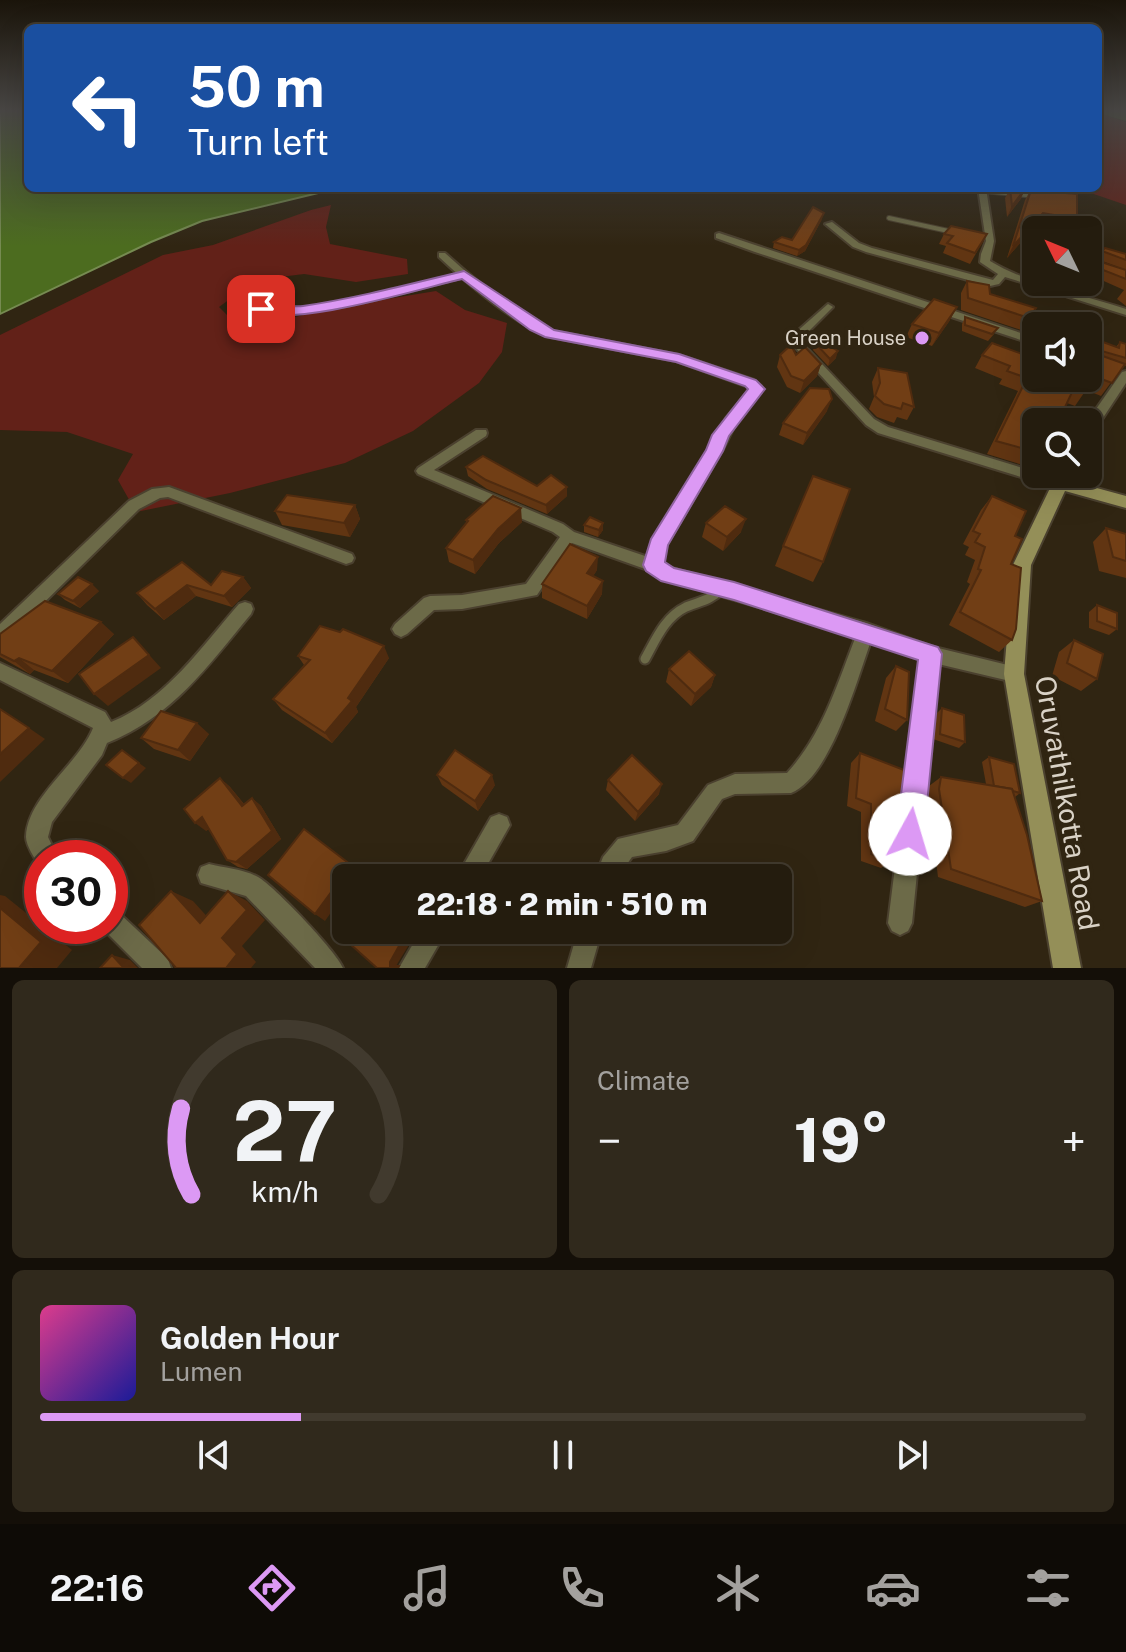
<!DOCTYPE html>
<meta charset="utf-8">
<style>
body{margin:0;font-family:"Public Sans",sans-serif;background:#30291c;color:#f1f3f6;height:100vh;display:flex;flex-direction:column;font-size:30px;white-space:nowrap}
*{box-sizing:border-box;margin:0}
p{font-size:26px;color:#a3a19e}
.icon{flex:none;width:44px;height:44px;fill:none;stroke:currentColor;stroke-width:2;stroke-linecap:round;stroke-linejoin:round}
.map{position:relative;height:968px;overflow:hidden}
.sheet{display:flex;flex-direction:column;gap:12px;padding:12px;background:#140f08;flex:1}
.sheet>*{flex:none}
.banner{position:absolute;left:24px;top:24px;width:1078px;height:168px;border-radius:12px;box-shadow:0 8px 32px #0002,0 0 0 2px #413a2e;background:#1a4fa0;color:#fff;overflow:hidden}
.needle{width:52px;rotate:313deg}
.tools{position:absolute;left:1022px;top:216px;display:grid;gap:16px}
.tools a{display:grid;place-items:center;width:80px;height:80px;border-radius:12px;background:#241c0e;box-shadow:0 8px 32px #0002,0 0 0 2px #413a2e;font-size:40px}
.speed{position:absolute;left:24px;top:840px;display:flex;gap:16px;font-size:40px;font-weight:700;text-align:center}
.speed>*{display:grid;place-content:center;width:104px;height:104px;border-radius:50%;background:#241c0e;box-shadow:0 8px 32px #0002,0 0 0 2px #413a2e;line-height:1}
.speed .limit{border:12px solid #d22;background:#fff;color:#111}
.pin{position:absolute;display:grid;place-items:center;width:68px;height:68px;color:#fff;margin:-34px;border-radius:16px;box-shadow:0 4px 12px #0006}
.me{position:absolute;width:88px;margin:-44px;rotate:6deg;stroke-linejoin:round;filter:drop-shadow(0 0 6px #0008)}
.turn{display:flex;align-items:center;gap:28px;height:168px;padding:0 32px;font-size:36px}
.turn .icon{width:104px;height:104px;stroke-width:2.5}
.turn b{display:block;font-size:56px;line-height:68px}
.big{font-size:60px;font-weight:800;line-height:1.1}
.sheet .tile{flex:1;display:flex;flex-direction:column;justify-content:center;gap:12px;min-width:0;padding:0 28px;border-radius:12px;background:#30291c}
.sheet .dial{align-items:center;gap:0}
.dial svg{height:208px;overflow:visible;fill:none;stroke:#413a2e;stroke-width:7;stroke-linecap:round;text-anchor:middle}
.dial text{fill:#f1f3f6;stroke:none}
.song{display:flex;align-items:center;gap:24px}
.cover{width:96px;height:96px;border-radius:12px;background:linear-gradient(135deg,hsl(330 70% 55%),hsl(240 70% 35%))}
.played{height:8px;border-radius:4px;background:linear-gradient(90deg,#dc99f4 25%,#413a2e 25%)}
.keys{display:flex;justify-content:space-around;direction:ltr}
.heat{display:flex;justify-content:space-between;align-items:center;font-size:44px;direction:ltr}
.sheet .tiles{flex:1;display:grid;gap:12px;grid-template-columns:1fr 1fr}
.tile:last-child{grid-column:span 2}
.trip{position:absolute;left:332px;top:864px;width:460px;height:80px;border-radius:12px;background:#241c0e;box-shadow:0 8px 32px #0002,0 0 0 2px #413a2e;font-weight:800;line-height:80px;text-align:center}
.tab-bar{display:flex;height:128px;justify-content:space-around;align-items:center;background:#0e0b06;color:#a3a19e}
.tab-bar .icon{width:56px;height:56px}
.tab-bar .active{color:#dc99f4}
.tab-bar b{font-size:36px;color:#f1f3f6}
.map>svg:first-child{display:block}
</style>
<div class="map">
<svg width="1126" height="968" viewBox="0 0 1126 968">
<rect width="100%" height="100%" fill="#302512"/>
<g fill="#622118">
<path d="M1098,113L1126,122V205L1076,188H1098Z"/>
<path d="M331,205L326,227L330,244L407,259L408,274L356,282L304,274L256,280L219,307L242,330L332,308L436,291L465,310L507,323L502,352L479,383L413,431L345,463L230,493L136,512L118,480L133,454L67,432L0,430V335L163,255L213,245L311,210Z"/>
</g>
<path fill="#4c6c1f" stroke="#768b51" stroke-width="2" d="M0,110L28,111V188H339L202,221L151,242L0,314Z"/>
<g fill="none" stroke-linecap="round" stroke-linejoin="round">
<path fill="#4c6c1f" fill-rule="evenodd" d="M1098,110L1126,112V121L1098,113Z"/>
<defs>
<g id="lane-far2">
<path d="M983,191L1036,196"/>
<path d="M889,218L953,232"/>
</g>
<path id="lane-far1" d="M261,309C328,316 399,291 464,275"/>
<path id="lane" d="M645,659C656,639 665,617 686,607C700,601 710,601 721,589"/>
<g id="street">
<path d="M978,188H986L994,241L990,261C1028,284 1082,295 1126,309V315L1005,277L999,284L990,286L866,252L853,247L825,224L832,222L859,243L872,248L993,280L998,274L980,262L981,254L986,241Z"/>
<path d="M719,233L1036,338V345L755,252L716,238V234Z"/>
<path d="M439,253H445C476,281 515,314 553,331L679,355L754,380L761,386V392L736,423L722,451L666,546L662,563L665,566L866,623L930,646L1020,668L1023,674L1020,680L1014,682L938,664L912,923L908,931L900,935L892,931L888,923L921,659L871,641C857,679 831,777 791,793L735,794L722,799L693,841L666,851L632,857L617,878H595L603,857L618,839L678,825L708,785L735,774L787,773C823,734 837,684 856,636L660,578L648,570L572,543L537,595L462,609L434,610L407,634L401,637L395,634L392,629L395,624L424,598L430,596L462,595L526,584L560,537L553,532L418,474L416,471L418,468L476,430H486L487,433L486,436L434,470L563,524L574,532L648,557L653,541L709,451L726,418L750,389L746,386L676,361L546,336C509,319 469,285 439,257Z"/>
<path d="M828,304L833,307L803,337L804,345L874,419L888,427L1036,472V474L1056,478L1058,474H1072L1065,488L1060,489L878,433L866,425L794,346V334Z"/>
<path d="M1126,371V383L1093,433L1088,434L1087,422L1122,372Z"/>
<path d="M169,487L352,554L354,558L352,562L346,564L168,497L160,498L139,509L6,640L0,643V624L129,501L152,489Z"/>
<path d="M245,602L251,604L253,609L251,614C206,668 173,716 107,743L102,755L52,822L48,837L58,858H42V867L39,866C35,858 26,846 26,837C27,797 79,764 93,728L0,680V663L105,712L111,722C165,701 202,646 239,604Z"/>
<path d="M499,814L507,817L510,825L480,878H456L491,817Z"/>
<path d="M209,864C224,868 244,869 258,877C274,886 336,951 343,968H315L246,896L201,883L198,875L201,867Z"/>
<path d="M110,908L118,912L168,959L171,968H142L102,928L101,926H110Z"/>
<path d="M421,930H447L425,968H399Z"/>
<path d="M578,930H602L591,968H567Z"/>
</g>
<path id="secondary" d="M1060,478L1126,496V508L1065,491L1031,565L1024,674L1081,968H1053L1004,674L1013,565L1052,484Z"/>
</defs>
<use href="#lane-far2" stroke="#4b412f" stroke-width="6"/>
<use href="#lane-far1" stroke="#4b412f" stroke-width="8"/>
<use href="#lane" stroke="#4b412f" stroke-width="13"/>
<use href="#street" stroke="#4b412f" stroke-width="4"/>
<use href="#secondary" stroke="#4b412f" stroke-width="4"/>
<use href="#lane-far2" stroke="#6c6a48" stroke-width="4"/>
<use href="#lane-far1" stroke="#6c6a48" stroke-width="5"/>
<use href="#lane" stroke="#6c6a48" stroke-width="9"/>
<use href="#street" fill="#6c6a48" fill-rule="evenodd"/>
<use href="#secondary" fill="#948f58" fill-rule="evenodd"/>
</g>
<g fill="#613512">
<path d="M1004,188H1076L1072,194L1077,219L1071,230L1037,224L1007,258L1025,200L1030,191H1028L1029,188L1027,191L1025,190L1020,200L1007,217L1005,198L1010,189Z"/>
<path d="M822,219L805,251L797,256L773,248L774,242L792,240Z"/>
<path d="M944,234H987L970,264L943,253L946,246L939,244Z"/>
<path d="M1102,251L1126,254V270L1097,259Z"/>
<path d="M1088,262L1126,270V306L1117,299L1124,290L1088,274Z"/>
<path d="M967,281L990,294L1036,308L1021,330L961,310V293Z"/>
<path d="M965,317L994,334L988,341L962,331V324Z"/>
<path d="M950,320L932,346L906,337L912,324Z"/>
<path d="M1103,342L1116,347L1120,342L1126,344V366L1124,365L1101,396L1086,390L1075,406L1067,403L1036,422V469L987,454L1018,391L999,384L1002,379L975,368L982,355L1088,378V366Z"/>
<path d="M815,343L836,358L828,366L813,350Z"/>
<path d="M780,355H796L821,364L817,376L800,393L787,387L777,367Z"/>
<path d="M878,368L914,407L907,420L897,417L894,423L877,417L869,409L874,397L872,382Z"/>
<path d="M827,411L803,445L779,435L783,423Z"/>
<path d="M466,467L537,486L567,487V496L547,514L487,489L468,476Z"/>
<path d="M992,496L1015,536L1011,564L1012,640L999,652L949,625L970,584L967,582L975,560L965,555L969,547L963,544L981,510Z"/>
<path d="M355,505L360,519L350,537L282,525L275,511Z"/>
<path d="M466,520L522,522L499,543L475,574L449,562L446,548L466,523Z"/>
<path d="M706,523L741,532L723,551L702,537Z"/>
<path d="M584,525L603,530L598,537L584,532Z"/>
<path d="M1106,528L1126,534V578L1099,571L1093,542Z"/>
<path d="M783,546L823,562L813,582L775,566Z"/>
<path d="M182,562L211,585L243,577L251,588L232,607L196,596L164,620L147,605L137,593Z"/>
<path d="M597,570L593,576L602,594L587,619L542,598V584Z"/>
<path d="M99,591L80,608L65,600L58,594Z"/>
<path d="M1097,605L1117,629L1109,635L1089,628V612Z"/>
<path d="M0,634H114L68,683L34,670L30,674L0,657Z"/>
<path d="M1074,640L1097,679L1081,691L1052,676L1059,652Z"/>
<path d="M298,656L389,658L356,707L358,712L332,743L282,710L273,699L304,665Z"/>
<path d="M896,666L907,720L896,731L875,721L886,678Z"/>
<path d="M669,669L715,675L711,687L691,706L666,682Z"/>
<path d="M942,708L965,742L959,748L933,739L936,714Z"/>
<path d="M209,734L190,761L154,749L141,738Z"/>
<path d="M860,753L901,816L891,824L892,861L881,868L861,861V812L847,806L851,763Z"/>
<path d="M989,757L1020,793L1015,797L1042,901L1025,907L938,877L928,798L929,786L941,777L986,784L982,762Z"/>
<path d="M437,775L495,785L478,811L442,785Z"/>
<path d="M220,778L230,787L244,804L252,798L261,806L281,839L247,869L238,867L227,860L209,829L206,831Z"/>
<path d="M608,780L659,794L635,821L606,790Z"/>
</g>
<g fill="#4f2b0f">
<path d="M1025,189L1020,200L1007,217L1012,206Z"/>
<path d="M824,213L822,219L805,251L797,256L799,250Z"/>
<path d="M1043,213L1037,224L1007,258L1013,246Z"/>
<path d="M957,307L950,320L932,346L939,333Z"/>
<path d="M838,351L836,358L828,366L830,359Z"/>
<path d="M821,364L817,376L800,393L804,381Z"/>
<path d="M832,399L827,411L803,445L807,433Z"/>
<path d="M567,487V496L547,514L546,505Z"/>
<path d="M355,505L360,519L350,537L344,523Z"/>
<path d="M521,508L522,522L499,543L475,574L473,560L498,529Z"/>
<path d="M746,519L741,532L723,551L727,537Z"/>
<path d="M603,523V530L598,537L599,530Z"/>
<path d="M598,557L597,570L586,587L587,573Z"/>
<path d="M243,577L251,588L232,607L224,596Z"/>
<path d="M603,581L602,594L587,619V606Z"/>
<path d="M92,584L99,591L80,608L73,601Z"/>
<path d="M187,585L196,596L164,620L155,609Z"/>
<path d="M101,622L114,634L68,683L52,671Z"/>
<path d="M133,637L161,668L108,706L94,694Z"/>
<path d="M384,646L389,658L356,707L358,712L332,743L325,733Z"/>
<path d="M19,658L34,670L30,674L14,661Z"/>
<path d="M715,675L711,687L691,706L695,694Z"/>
<path d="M197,723L209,734L190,761L178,750Z"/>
<path d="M29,728L45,739L0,782V754Z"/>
<path d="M139,763L146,768L131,783L123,778Z"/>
<path d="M492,775L495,785L478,811L475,801Z"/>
<path d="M220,778L230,787L252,814L242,806Z"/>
<path d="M662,784L659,794L635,821L638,812Z"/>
<path d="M252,798L261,806L281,839L247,869L236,862Z"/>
<path d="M202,817L213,825L206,831L195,823Z"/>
<path d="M351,865L359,873L355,878H346V891L325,921L315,914Z"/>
<path d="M171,891L193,901L221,932L200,923Z"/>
<path d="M228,891L247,901L265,920L242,946L256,962L251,968H226L222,938Z"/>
<path d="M0,895L5,896L72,950L57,968H19L0,908Z"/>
<path d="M408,930H418L396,966H390V962Z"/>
<path d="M112,955L130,960L138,968H130L122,966Z"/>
</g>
<g fill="#713e15" stroke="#4f2b0f" stroke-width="2">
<path d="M1010,188L1025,189L1012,206Z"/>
<path d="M1031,190L1077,194V219L1043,213L1013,246Z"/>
<path d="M813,207L824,213L806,245L799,250L774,242L782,237L792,240Z"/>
<path d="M951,226L987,234L975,253L947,243L953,236L944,234Z"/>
<path d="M1105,248L1126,254V260L1102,251Z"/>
<path d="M1092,259L1126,270V279L1088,264V262Z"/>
<path d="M967,281L989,285L990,294L1036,308L1029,318L968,298Z"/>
<path d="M934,299L957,307L939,333L912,324Z"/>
<path d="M965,317L998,328L992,334L965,325Z"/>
<path d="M819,340L838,351L830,359L815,343Z"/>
<path d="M1103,342L1119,348L1120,342L1126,344V358L1098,350Z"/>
<path d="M992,343L1036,359V378H1088V377L1093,379L1085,392L1074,388L1058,422H1036V452L996,441L1027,378L1007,371L1010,366L982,355Z"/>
<path d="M791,345L796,355L805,347L821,364L804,381L791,376L780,355Z"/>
<path d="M1097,354L1125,364L1112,383L1088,374V369Z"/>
<path d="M878,368L907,373L914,407L903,403L901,409L884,404L875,396L880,383Z"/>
<path d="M810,388L829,389L832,399L807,433L783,423Z"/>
<path d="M483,456L537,486L551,475L567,487L546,505L486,480L466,467Z"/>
<path d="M813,476L850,489L823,562L783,546Z"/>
<path d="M287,495L355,505L344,523L275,511Z"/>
<path d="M493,496L521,508L498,529L473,560L446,548L468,521L466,520Z"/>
<path d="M992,496L1026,511L1015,536L1022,539L1011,564L1021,568L1016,629L1012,640L960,612L981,570L978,569L985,547L975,542L980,534L973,531Z"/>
<path d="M725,506L746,519L727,537L706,523Z"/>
<path d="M590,517L603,523L599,530L584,525Z"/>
<path d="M1106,528L1126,534V561L1113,557Z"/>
<path d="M570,544L598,557L587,573L603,581L587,606L542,584Z"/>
<path d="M182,562L211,585L222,571L243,577L224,596L187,585L155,609L137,593Z"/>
<path d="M78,577L92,584L73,601L58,594Z"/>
<path d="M45,601L101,622L52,671L19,658L14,661L0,654V634Z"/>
<path d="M1097,605L1117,613V629L1097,621Z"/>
<path d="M320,626L340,632L343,629L384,646L348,698L352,701L325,733L273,699L310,660L298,656Z"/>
<path d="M133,637L149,655L94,694L79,674Z"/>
<path d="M1074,640L1103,654L1097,679L1067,663Z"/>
<path d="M689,651L715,675L695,694L669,669Z"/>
<path d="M896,666L909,672L907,720L885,709Z"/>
<path d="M942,708L964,715L965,742L940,734Z"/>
<path d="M0,709L29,728L0,754Z"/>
<path d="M161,711L197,723L178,750L141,738Z"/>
<path d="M122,750L139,763L123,778L106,765Z"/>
<path d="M455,750L492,775L475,801L437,775Z"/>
<path d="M860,753L904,770L901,816L890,811L892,861L871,854V804L856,798Z"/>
<path d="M632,755L662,784L638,812L608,780Z"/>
<path d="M989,757L1014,764L1020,793L1013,791L1012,789L994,786Z"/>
<path d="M941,777L1012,789L1027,835L1042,901L951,869L939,789Z"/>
<path d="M220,778L242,806L252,798L272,831L236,862L227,860L202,817L195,823L184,809Z"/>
<path d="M304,829L351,865L315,914L268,875Z"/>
<path d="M171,891L200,923L228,891L247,910L222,938L237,954L226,968H176L139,925Z"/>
<path d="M0,908L41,942L19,968H0Z"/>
<path d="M358,930H408L390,962V966H399L398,968H377L349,943Z"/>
<path d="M112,955L122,966H128L130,968H100Z"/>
</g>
<linearGradient id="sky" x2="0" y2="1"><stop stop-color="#1a140a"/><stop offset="0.45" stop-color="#484644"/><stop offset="1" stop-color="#484644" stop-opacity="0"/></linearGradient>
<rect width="1126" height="246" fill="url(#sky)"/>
<path fill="#dc99f4" stroke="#8f639f" stroke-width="2" d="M464,271L554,330L679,354L756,380L765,389L729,436L723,451L668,545L665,562L674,568L734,582L938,647L942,654L924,834L920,844L910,848L900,844L896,834L918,660L734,600L661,581L646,571L643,565L651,539L706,450L712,435L748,389L745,386L676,362L545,337L530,330L462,279C423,288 283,331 254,309C265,301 289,308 303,306C357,298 410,284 464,271Z"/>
<circle fill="#dc99f4" stroke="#302512" stroke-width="3" cx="922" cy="338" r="8"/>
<g text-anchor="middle" stroke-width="8" stroke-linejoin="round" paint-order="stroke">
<g font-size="20" fill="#d9d2c6" stroke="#302512" text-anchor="end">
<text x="906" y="345">Green House</text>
</g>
<g font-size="28" fill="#d9d2c6" stroke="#302512">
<text transform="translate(1067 803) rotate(80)" y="10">Oruvathilkotta Road</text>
</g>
</g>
</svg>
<div class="tools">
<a><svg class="needle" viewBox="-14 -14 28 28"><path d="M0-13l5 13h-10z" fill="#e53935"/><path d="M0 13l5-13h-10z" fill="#a3a19e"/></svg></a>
<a><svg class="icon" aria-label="sound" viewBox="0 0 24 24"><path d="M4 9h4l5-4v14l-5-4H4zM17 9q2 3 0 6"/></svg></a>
<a><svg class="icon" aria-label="search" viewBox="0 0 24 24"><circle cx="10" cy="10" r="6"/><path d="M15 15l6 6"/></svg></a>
</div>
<div class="speed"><div class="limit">30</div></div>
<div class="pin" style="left:261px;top:309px;background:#d93025"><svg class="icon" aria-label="arrive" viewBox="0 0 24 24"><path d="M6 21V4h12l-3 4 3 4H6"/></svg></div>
<svg class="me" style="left:910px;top:834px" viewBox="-20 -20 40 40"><circle r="19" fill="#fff"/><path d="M0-13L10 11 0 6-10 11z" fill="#dc99f4"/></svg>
<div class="trip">22:18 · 2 min · 510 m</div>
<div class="banner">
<div class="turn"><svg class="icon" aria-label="left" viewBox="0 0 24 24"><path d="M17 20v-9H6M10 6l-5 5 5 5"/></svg><div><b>50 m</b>Turn left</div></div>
</div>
</div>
<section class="sheet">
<div class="tiles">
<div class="tile dial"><svg viewBox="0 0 100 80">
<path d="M14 69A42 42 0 1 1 86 69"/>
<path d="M14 69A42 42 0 0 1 10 36" stroke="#dc99f4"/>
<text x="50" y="56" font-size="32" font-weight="700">27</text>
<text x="50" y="72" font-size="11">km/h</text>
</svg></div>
<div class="tile"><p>Climate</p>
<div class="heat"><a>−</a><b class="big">19°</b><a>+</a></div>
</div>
<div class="tile">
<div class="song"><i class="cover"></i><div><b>Golden Hour</b><p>Lumen</p></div></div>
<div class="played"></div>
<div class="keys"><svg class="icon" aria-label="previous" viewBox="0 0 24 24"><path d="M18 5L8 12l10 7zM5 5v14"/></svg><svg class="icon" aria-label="pause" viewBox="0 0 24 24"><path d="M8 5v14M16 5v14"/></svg><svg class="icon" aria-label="next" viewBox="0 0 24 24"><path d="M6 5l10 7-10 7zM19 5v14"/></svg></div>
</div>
</div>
</section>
<nav class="tab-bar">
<b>22:16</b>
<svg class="icon active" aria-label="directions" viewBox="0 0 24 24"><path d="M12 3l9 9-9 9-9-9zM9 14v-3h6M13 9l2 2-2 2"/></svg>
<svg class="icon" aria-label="music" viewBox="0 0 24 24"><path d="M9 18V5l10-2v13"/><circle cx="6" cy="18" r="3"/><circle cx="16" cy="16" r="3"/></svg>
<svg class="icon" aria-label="phone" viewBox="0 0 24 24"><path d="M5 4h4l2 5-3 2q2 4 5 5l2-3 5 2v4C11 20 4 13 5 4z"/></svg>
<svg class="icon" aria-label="climate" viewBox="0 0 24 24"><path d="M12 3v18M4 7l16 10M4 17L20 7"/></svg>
<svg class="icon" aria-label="car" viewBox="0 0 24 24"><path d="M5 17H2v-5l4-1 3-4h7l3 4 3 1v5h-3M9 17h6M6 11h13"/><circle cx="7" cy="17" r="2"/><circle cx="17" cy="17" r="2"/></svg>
<svg class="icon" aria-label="filters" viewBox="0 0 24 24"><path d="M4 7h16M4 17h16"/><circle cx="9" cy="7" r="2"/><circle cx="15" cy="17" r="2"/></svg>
</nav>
